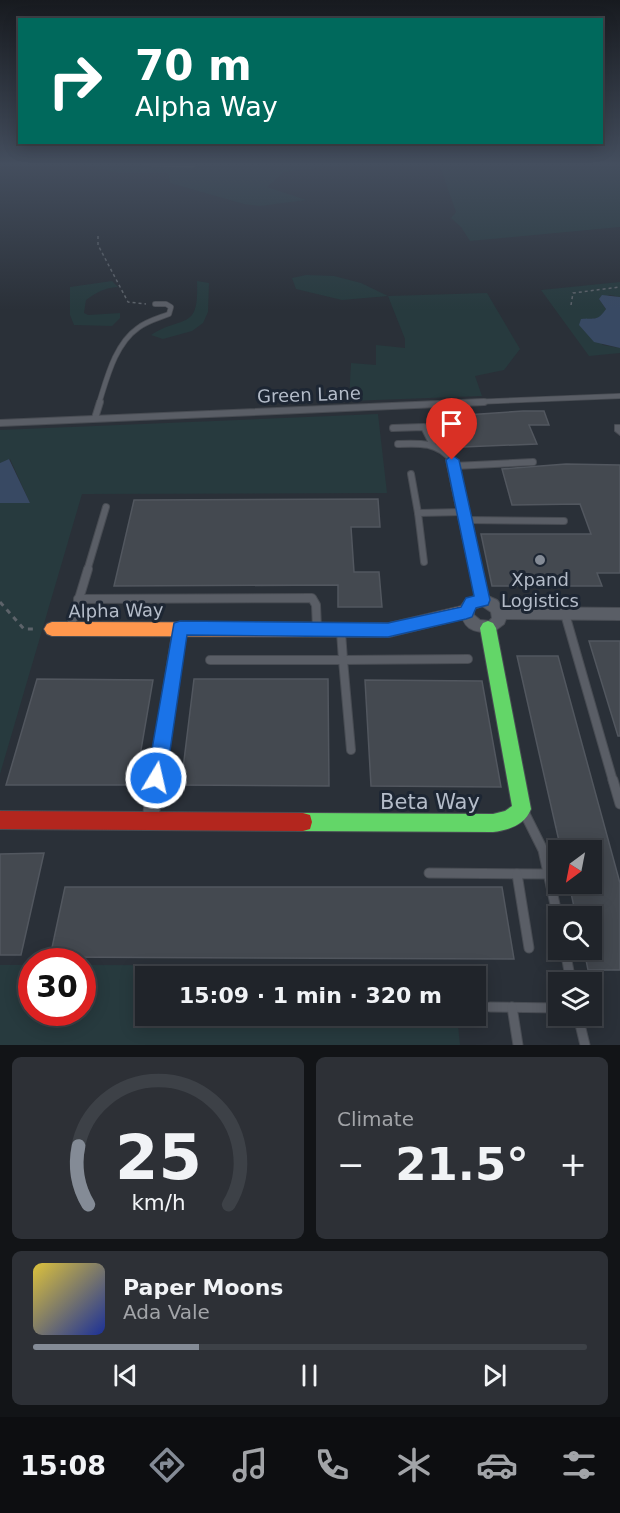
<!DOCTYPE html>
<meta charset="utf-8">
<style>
body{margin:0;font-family:"DejaVu Sans",sans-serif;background:#2d3036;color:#f1f3f6;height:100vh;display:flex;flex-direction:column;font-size:22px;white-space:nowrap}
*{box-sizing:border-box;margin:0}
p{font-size:20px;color:#a2a4a8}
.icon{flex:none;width:33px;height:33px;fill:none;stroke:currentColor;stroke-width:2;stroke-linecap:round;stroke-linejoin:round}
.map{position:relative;height:1045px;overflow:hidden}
.side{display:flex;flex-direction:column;gap:12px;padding:12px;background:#121417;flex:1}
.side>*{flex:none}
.top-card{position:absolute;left:18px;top:18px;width:585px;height:126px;border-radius:0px;box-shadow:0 3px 15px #0003,0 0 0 2px #3d4147;background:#00695c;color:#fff;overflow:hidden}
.needle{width:39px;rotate:212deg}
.tools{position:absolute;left:548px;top:840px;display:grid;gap:12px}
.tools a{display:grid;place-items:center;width:54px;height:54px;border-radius:0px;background:#20242a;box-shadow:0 3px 15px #0003,0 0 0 2px #3d4147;font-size:30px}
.speed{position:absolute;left:18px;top:948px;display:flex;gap:12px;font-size:30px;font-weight:700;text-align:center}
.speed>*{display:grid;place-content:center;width:78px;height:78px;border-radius:50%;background:#20242a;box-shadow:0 3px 15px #0003,0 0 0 2px #3d4147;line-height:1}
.speed .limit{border:9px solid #d22;background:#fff;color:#111}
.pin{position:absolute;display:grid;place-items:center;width:51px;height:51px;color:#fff;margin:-62px -26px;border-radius:50% 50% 50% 0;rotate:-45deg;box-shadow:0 0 6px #0007}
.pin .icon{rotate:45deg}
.me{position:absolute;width:66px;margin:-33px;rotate:9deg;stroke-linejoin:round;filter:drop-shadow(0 0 4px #0008)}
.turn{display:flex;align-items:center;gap:21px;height:126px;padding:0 18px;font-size:27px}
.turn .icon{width:78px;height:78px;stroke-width:2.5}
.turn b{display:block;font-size:42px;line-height:51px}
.big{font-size:45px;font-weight:700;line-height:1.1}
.side .widget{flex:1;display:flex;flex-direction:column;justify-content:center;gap:9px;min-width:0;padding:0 21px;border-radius:9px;background:#2d3036}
.side .dial{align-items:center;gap:0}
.dial svg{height:156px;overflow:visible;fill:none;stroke:#3d4147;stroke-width:7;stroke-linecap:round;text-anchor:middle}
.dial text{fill:#f1f3f6;stroke:none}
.song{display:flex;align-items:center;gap:18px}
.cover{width:72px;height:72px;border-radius:9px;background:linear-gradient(135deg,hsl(50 70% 55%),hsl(230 70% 35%))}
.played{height:6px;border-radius:3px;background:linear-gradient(90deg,#848b96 30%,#3d4147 30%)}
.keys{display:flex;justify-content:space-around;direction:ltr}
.heat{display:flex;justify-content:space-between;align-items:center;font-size:33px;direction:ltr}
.side .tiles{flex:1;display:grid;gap:12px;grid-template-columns:1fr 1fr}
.widget:last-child{grid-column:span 2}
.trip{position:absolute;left:135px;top:966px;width:351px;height:60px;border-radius:0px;background:#20242a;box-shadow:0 3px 15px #0003,0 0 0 2px #3d4147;font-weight:700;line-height:60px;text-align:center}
.tab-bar{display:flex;height:96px;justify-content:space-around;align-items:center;background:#0d0e11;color:#a2a4a8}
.tab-bar .icon{width:42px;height:42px}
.tab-bar .current{color:#848b96}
.tab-bar b{font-size:27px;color:#f1f3f6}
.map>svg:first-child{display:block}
</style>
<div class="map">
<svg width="620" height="1045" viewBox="0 0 620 1045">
<rect width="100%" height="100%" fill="#2a3038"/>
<g fill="#273a3e">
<path d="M82,164H349L284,172L267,187L306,200L260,206L244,204L170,183L168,173H118Z"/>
<path d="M439,164H620V227L470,241L461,227L451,218L456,212Z"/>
<path d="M306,275L334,276L361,283L388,296L487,293L520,349L504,370L475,376L482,396L349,401L351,363L376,365V345L405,348V339L388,296L342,300L296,289L292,278Z"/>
<path d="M112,281L118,287C104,288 97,292 86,300L84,313L88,315L120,313V318L112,326L74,325L70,315V287Z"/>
<path d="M197,281L209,283L208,312L203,323L192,331L163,339L151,335C184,314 199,332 197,281Z"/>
<path d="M620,282V297L610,295L599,299L606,309C599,321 595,319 581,319L603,345L620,348V353L589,356L541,290Z"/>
<path d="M378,414L387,493L82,494L0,774V503H30L10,459L0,463V430Z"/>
<path d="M0,965H31L32,1012H82L83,965L452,966L453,976H146V1016H457L460,1045H0Z"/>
</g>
<g fill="#384963">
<path d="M602,295L620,297V348L594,342L579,325L581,319C595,318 598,321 606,309L599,299Z"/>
<path d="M9,459L30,503H0V463Z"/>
</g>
<g fill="#444950" stroke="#52575f" stroke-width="1.5">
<path d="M523,411H544L549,425H529L537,444L463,447L462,442L441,443L436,417Z"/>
<path d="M566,464L620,465V573H597L602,586H492L481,534H591L580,504L512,505L502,469Z"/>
<path d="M378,499L380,527H351L354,572H379L382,607H338V585L114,586L134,500Z"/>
<path d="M589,641H620V736H618Z"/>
<path d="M517,656H558L620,883V970H588L584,950H591V916H576L569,884H591V850H561Z"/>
<path d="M37,679L153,680L135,785H6Z"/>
<path d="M194,679H328L329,786L181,785Z"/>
<path d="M365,680L482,681L501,787L371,786Z"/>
<path d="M44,853L21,955H0V854Z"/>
<path d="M65,887H502L514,959L50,957Z"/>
</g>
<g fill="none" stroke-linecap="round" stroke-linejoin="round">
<defs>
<path id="lane-far4" d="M147,164L193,165"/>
<g id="lane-far3">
<path d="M99,403C107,378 115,344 138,328C147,321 159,318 169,314L171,307L166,304H155"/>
<path d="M449,403L620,396"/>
</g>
<g id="lane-far2">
<path d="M95,418L100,402"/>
<path d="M0,423L484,402"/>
<path d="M393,428L424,427L432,443"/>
<path d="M398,444C420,443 437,442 452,460"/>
<path d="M454,466L533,462"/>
<path d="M411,474L418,513"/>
<path d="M466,520L564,521"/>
<path d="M424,562L418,513L463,512"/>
<path d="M87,571L106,507"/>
</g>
<g id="lane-far1">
<path d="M78,599L312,598L316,605L317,628"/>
<path d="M565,614L613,781"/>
<path d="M71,625L88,569"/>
<path d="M341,632L343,660L468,659"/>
<path d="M210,660H343L351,750"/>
</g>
<g id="lane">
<path d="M613,780L620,804"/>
<path d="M524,812L543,850L558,918"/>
<path d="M429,873L549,874"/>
<path d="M517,874L529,948"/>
<path d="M565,950L571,982"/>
<path d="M490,1007L558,1008"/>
<path d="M512,1007L518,1045"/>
<path d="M578,1016L585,1045"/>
</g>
<g id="street">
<path d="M615,425H620V435L615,431Z"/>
<path d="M452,456L458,460L488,596L497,600L503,607L620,608V620L506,619L504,624L492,633C472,632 462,629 460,607L466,599L475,596L446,460ZM482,606L491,612L492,618L489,621L480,620L474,615V609Z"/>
<path d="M180,622L185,624L187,628L158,821L156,827L150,829L144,827L142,821L173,628L175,624Z"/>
</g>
<path id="fast" d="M488,621L493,623L496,628L531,809C525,825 509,830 493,832L303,831L296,829L294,822L296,815L303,813L493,814L505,811L512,806L480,628L483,623Z"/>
<path id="slow" d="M466,605L471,607L474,612L471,617L389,637L52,636L47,634L44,629L47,624L52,622L389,623Z"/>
<path id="jam" d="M0,811L303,813L310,815L312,822L310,829L303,831L0,829Z"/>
</defs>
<use href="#lane-far4" stroke="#484c53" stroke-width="5"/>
<use href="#lane-far3" stroke="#484c53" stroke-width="6"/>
<use href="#lane-far2" stroke="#484c53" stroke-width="8"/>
<use href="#lane-far1" stroke="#484c53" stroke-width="10"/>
<use href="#lane" stroke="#484c53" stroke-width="11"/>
<use href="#street" stroke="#484c53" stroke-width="2"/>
<use href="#fast" stroke="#484c53" stroke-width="2"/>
<use href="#slow" stroke="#484c53" stroke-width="2"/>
<use href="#jam" stroke="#484c53" stroke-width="2"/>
<g stroke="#5d636a" stroke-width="1.5" stroke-dasharray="3 3" stroke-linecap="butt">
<path d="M98,236V245L128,302L146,304"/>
<path d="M571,305L573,293L620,287"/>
</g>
<path stroke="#5d636a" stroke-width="3" stroke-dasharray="5 5" stroke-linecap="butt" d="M0,602L24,629H37"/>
<use href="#lane-far4" stroke="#5a5e66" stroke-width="4"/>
<use href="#lane-far3" stroke="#5a5e66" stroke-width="4.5"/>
<use href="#lane-far2" stroke="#5a5e66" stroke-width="6"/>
<use href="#lane-far1" stroke="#5a5e66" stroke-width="8"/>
<use href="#lane" stroke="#5a5e66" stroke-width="9"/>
<use href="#street" fill="#5a5e66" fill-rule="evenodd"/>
<use href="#fast" fill="#63d668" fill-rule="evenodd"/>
<use href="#slow" fill="#ff974d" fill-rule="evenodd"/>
<use href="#jam" fill="#b3261e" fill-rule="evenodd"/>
</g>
<linearGradient id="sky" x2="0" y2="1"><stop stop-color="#171a1f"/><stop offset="0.53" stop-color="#444e5e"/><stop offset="1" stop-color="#444e5e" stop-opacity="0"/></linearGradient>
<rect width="620" height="310" fill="url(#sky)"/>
<path fill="#1a73e8" stroke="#114b97" stroke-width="1.5" d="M452,455L459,460L490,600L488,605L476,608L472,617L466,619L388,637L187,635L166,778L163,784L156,787L150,784L147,778L174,623L180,621L388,623L461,607L466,598L474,596L446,460Z"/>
<circle fill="#848b96" stroke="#1d2633" stroke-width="2" cx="540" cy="560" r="6"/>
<g text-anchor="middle" stroke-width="6" stroke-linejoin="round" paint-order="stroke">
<g font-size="18" fill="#b4bcc9" stroke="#1d2633">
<text transform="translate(309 395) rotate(-2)" y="6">Green Lane</text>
<text transform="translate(116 611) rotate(-1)" y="6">Alpha Way</text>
</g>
<g font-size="18" fill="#b4bcc9" stroke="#1d2633">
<text x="540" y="586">Xpand<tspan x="540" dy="21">Logistics</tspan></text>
</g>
<g font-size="21" fill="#b4bcc9" stroke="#1d2633">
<text x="430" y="809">Beta Way</text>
</g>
</g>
</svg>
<div class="tools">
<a><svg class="needle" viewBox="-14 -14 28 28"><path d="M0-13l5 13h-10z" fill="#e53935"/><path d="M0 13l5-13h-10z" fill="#a2a4a8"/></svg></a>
<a><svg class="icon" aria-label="search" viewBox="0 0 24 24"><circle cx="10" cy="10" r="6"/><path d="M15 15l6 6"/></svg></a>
<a><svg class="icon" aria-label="layers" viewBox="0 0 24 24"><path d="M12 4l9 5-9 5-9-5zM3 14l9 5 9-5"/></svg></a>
</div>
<div class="speed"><div class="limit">30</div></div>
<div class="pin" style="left:452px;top:460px;background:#d93025"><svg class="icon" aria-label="arrive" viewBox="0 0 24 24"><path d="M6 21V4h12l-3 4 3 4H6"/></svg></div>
<svg class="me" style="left:156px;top:778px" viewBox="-20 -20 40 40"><circle r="17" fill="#1a73e8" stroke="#fff" stroke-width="3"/><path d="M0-11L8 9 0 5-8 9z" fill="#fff"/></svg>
<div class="trip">15:09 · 1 min · 320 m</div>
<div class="top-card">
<div class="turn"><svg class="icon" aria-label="right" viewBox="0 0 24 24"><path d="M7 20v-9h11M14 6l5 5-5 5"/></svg><div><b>70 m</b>Alpha Way</div></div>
</div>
</div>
<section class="side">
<div class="tiles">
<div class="widget dial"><svg viewBox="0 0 100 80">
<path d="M14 69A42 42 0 1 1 86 69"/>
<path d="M14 69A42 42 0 0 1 9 39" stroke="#848b96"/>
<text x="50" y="56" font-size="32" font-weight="700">25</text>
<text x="50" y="72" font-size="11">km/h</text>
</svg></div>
<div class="widget"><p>Climate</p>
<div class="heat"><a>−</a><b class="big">21.5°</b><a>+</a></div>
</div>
<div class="widget">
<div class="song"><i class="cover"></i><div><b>Paper Moons</b><p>Ada Vale</p></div></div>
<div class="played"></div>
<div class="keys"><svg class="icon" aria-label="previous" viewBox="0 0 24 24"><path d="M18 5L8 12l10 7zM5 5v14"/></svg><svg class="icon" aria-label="pause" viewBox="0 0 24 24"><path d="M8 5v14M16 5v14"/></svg><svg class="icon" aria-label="next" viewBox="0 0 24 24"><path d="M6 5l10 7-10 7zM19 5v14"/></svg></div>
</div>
</div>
</section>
<nav class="tab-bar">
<b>15:08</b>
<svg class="icon current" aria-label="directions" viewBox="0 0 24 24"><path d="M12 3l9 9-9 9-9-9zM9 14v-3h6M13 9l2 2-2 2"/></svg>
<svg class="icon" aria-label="music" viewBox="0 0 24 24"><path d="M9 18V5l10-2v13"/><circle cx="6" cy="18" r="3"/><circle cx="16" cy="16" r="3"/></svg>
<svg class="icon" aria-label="phone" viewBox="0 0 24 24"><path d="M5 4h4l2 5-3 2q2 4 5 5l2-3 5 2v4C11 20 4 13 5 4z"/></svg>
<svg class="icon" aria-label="climate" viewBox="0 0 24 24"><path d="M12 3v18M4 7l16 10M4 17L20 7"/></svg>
<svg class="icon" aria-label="car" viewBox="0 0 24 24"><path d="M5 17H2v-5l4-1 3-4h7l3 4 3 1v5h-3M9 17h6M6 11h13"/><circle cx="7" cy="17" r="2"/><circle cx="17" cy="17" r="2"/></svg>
<svg class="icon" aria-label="filters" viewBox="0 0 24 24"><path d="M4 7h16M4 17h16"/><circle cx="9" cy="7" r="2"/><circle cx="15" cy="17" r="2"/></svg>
</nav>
